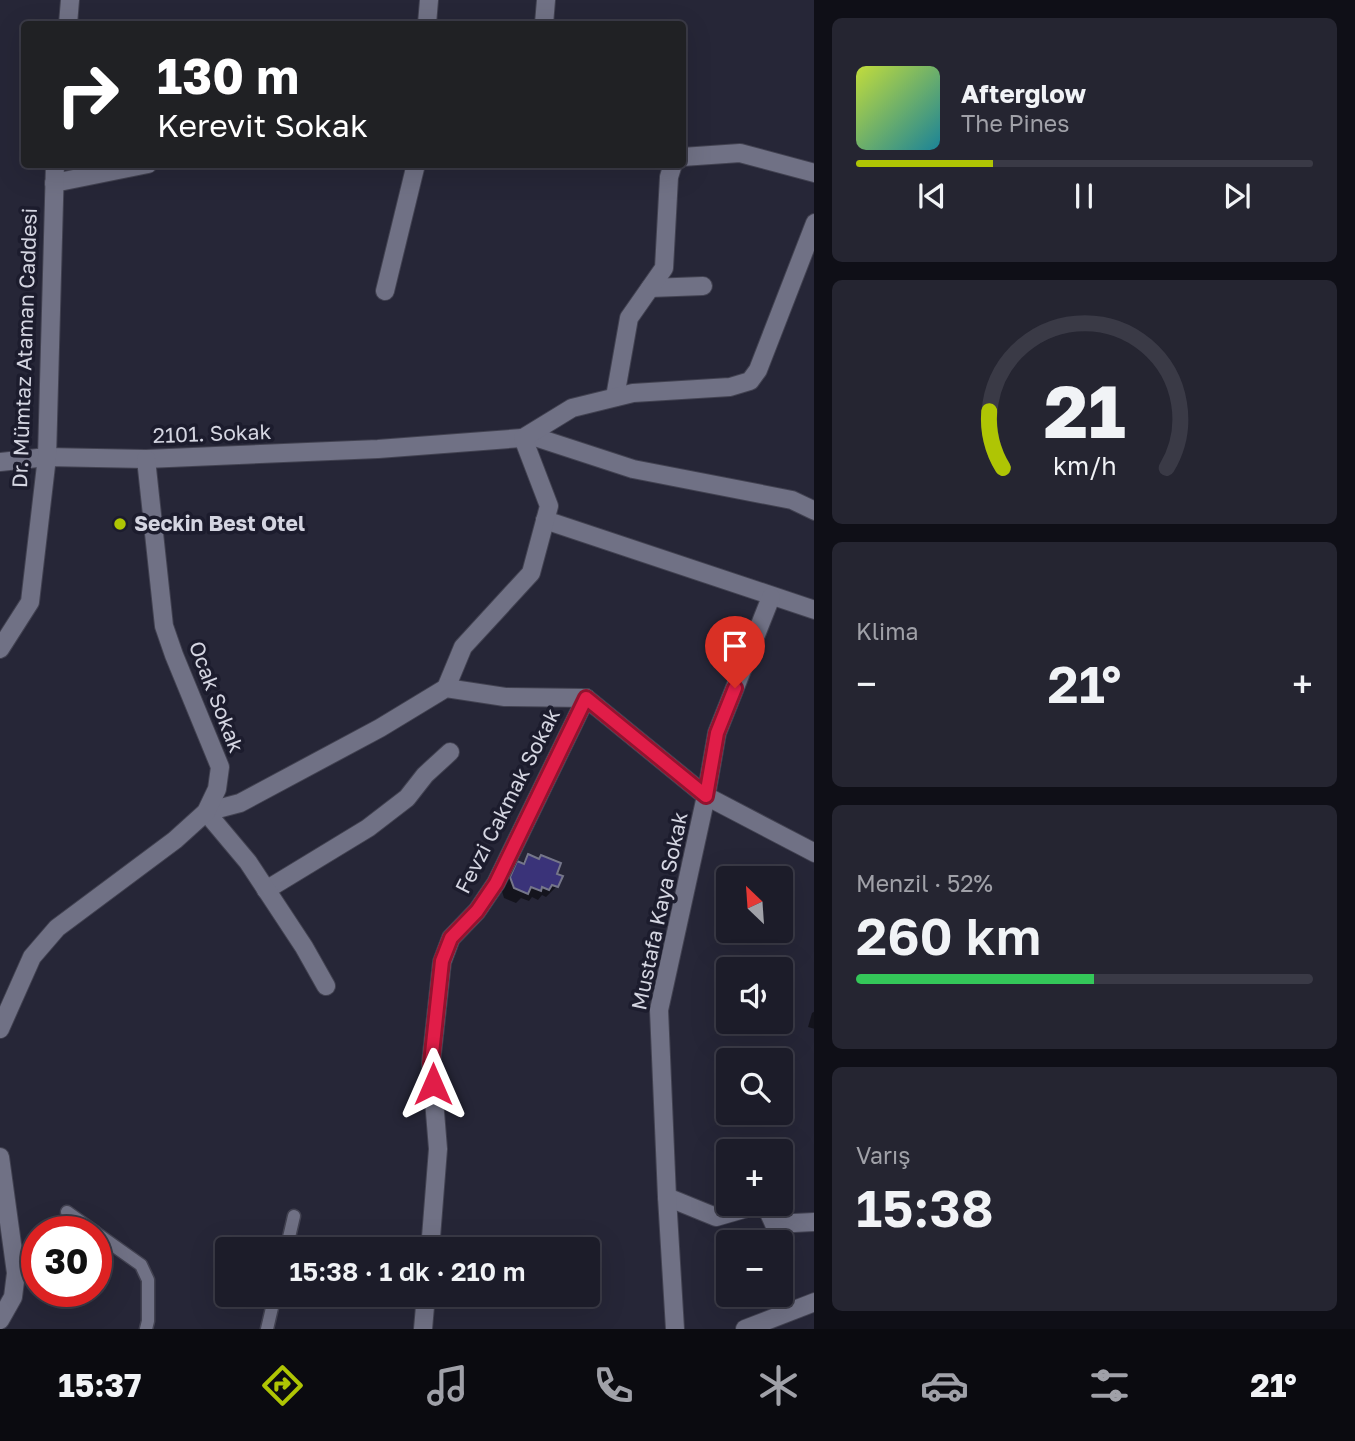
<!DOCTYPE html>
<html lang="tr">
<meta charset="utf-8">
<style>
body{margin:0;font-family:"Golos Text",sans-serif;background:#252531;color:#f1f3f6;height:100vh;display:flex;flex-direction:column;font-size:26px;white-space:nowrap}
*{box-sizing:border-box;margin:0}
p{font-size:23px;color:#a0a1a8}
.icon{flex:none;width:38px;height:38px;fill:none;stroke:currentColor;stroke-width:2;stroke-linecap:round;stroke-linejoin:round}
.map{position:relative;flex:1;overflow:hidden}
.panel{display:flex;flex-direction:column;gap:18px;padding:18px;background:#0f0f17;width:541px}
.panel>*{flex:none}
.guide{position:absolute;left:21px;top:21px;width:665px;height:147px;border-radius:7px;box-shadow:0 7px 28px #0002,0 0 0 2px #3a3a46;background:#202124;color:#fff;overflow:hidden}
.needle{width:46px;rotate:335deg}
.buttons{position:absolute;left:716px;top:866px;display:grid;gap:14px}
.buttons a{display:grid;place-items:center;width:77px;height:77px;border-radius:7px;background:#1c1c29;box-shadow:0 7px 28px #0002,0 0 0 2px #3a3a46;font-size:35px}
.speed{position:absolute;left:21px;top:1216px;display:flex;gap:14px;font-size:35px;font-weight:700;text-align:center}
.speed>*{display:grid;place-content:center;width:91px;height:91px;border-radius:50%;background:#1c1c29;box-shadow:0 7px 28px #0002,0 0 0 2px #3a3a46;line-height:1}
.speed .limit{border:10px solid #d22;background:#fff;color:#111}
.pin{position:absolute;display:grid;place-items:center;width:60px;height:60px;color:#fff;margin:-72px -30px;border-radius:50% 50% 50% 0;rotate:-45deg;box-shadow:0 0 7px #0007}
.pin .icon{rotate:45deg}
.me{position:absolute;width:77px;margin:-38px;rotate:0deg;stroke-linejoin:round;filter:drop-shadow(0 0 5px #0008)}
.turn{display:flex;align-items:center;gap:24px;height:147px;padding:0 21px;font-size:32px}
.turn .icon{width:91px;height:91px;stroke-width:2.5}
.turn b{display:block;font-size:49px;line-height:60px}
.big{font-size:52px;font-weight:600;line-height:1.1}
.panel .widget{flex:1;display:flex;flex-direction:column;justify-content:center;gap:10px;min-width:0;padding:0 24px;border-radius:10px;background:#252531}
.panel .dial{align-items:center;gap:0}
.dial svg{height:182px;overflow:visible;fill:none;stroke:#3a3a46;stroke-width:7;stroke-linecap:round;text-anchor:middle}
.dial text{fill:#f1f3f6;stroke:none}
.song{display:flex;align-items:center;gap:21px}
.cover{width:84px;height:84px;border-radius:10px;background:linear-gradient(135deg,hsl(70 70% 55%),hsl(190 70% 35%))}
.played{height:7px;border-radius:4px;background:linear-gradient(90deg,#afc504 30%,#3a3a46 30%)}
.keys{display:flex;justify-content:space-around;direction:ltr}
.heat{display:flex;justify-content:space-between;align-items:center;font-size:38px;direction:ltr}
.charge{height:10px;border-radius:5px;background:linear-gradient(90deg,#34c759 52%,#3a3a46 0)}
.trip{position:absolute;left:215px;top:1237px;width:385px;height:70px;border-radius:7px;background:#1c1c29;box-shadow:0 7px 28px #0002,0 0 0 2px #3a3a46;font-weight:600;line-height:70px;text-align:center}
.dock{display:flex;height:112px;justify-content:space-around;align-items:center;background:#0b0b10;color:#a0a1a8}
.dock .icon{width:49px;height:49px}
.dock .current{color:#afc504}
.dock b{font-size:32px;color:#f1f3f6}
main{display:flex;flex:1;min-height:0}
.map>svg:first-child{display:block}
</style>
<main>
<div class="map">
<svg width="815" height="1329" viewBox="0 0 815 1329">
<rect width="100%" height="100%" fill="#262637"/>
<g fill="#0007">
<path d="M529,856L554,875L557,886L546,897L542,895L538,900L532,897L529,901L521,898L516,903L504,898L501,888L507,873L517,863L520,864Z"/>
<path d="M815,1011V1029L808,1027L812,1013Z"/>
</g>
<path fill="#3a3379" stroke="#75768a" stroke-width="2" d="M528,854L539,859L541,855L561,863L557,874L563,876L558,887L552,885L549,890L542,887L541,891L531,887L528,894L514,888L510,877L517,861L524,864Z"/>
<g fill="none" stroke-linecap="round" stroke-linejoin="round">
<defs>
<g id="lane">
<path d="M67,1212L95,1232"/>
<path d="M96,1233L141,1265L148,1280V1321L146,1329"/>
<path d="M286,1250L294,1216"/>
<path d="M267,1329L275,1295"/>
</g>
<g id="street">
<path d="M427,24L429,0"/>
<path d="M544,24L546,0"/>
<path d="M682,157L740,153L815,173"/>
<path d="M54,183L148,164"/>
<path d="M650,288L703,286"/>
<path d="M385,291L416,164"/>
<path d="M615,397L629,318L664,268L669,177L673,164"/>
<path d="M0,462L47,457L146,459L378,449L535,437L633,469L792,500L815,511"/>
<path d="M545,520L815,610"/>
<path d="M446,688L463,647L531,573L549,506L523,438L572,408L633,393L730,387L750,381L758,370L815,223"/>
<path d="M586,698L706,796L815,853"/>
<path d="M266,890L368,828L407,798L425,775L450,752"/>
<path d="M326,986L304,947L248,862L206,812L240,803L380,728L446,688L505,697L586,698"/>
<path d="M0,1029L32,957L57,928L175,840L206,812L217,789L220,767L174,655L164,626L146,459"/>
<path d="M0,1157L16,1273L13,1297L0,1320"/>
<path d="M667,1197L716,1217L761,1204"/>
<path d="M765,1204L774,1224L815,1222"/>
<path d="M430,1250L438,1149L431,1063L442,962L451,938L477,911L496,883L586,698"/>
<path d="M423,1329L426,1295"/>
<path d="M675,1329L667,1197L659,1010L706,796L717,733L771,597"/>
<path d="M745,1329L815,1302"/>
</g>
<g id="secondary">
<path d="M68,24L70,0"/>
<path d="M0,649L30,602L47,457L55,164"/>
</g>
</defs>
<use href="#lane" stroke="#424251" stroke-width="15"/>
<use href="#street" stroke="#424251" stroke-width="20"/>
<use href="#secondary" stroke="#424251" stroke-width="20"/>
<use href="#lane" stroke="#707185" stroke-width="12"/>
<use href="#street" stroke="#707185" stroke-width="18"/>
<use href="#secondary" stroke="#707185" stroke-width="18"/>
</g>
<g fill="none" stroke-linecap="round" stroke-linejoin="round">
<defs>
<path id="route" d="M433,1084L431,1063L442,961L451,938L477,911L496,883L586,698L706,796L717,733L735,688"/>
</defs>
<use href="#route" stroke="#92132f" stroke-width="18"/>
<use href="#route" stroke="#e11d48" stroke-width="12"/>
</g>
<circle fill="#afc504" stroke="#1c1c2d" stroke-width="2.5" cx="120" cy="524" r="7"/>
<g text-anchor="middle" stroke-width="7" stroke-linejoin="round" paint-order="stroke">
<g font-size="21" fill="#d4d5e1" stroke="#1c1c2d">
<text transform="translate(25 348) rotate(-88)" y="7">Dr. Mümtaz Ataman Caddesi</text>
<text transform="translate(212 434) rotate(-2)" y="7">2101. Sokak</text>
<text transform="translate(216 697) rotate(69)" y="7">Ocak Sokak</text>
<text transform="translate(508 801) rotate(-63)" y="7">Fevzi Cakmak Sokak</text>
<text transform="translate(660 911) rotate(-78)" y="7">Mustafa Kaya Sokak</text>
</g>
<g font-size="21" font-weight="bold" fill="#d4d5e1" stroke="#1c1c2d" text-anchor="start">
<text x="134" y="531">Seckin Best Otel</text>
</g>
</g>
</svg>
<div class="buttons">
<a><svg class="needle" viewBox="-14 -14 28 28"><path d="M0-13l5 13h-10z" fill="#e53935"/><path d="M0 13l5-13h-10z" fill="#a0a1a8"/></svg></a>
<a><svg class="icon" aria-label="sound" viewBox="0 0 24 24"><path d="M4 9h4l5-4v14l-5-4H4zM17 9q2 3 0 6"/></svg></a>
<a><svg class="icon" aria-label="search" viewBox="0 0 24 24"><circle cx="10" cy="10" r="6"/><path d="M15 15l6 6"/></svg></a>
<a>+</a>
<a>−</a>
</div>
<div class="speed"><div class="limit">30</div></div>
<div class="pin" style="left:735px;top:688px;background:#d93025"><svg class="icon" aria-label="arrive" viewBox="0 0 24 24"><path d="M6 21V4h12l-3 4 3 4H6"/></svg></div>
<svg class="me" style="left:433px;top:1084px" viewBox="-20 -20 40 40"><path d="M0-17L14 15 0 8-14 15z" fill="#e11d48" stroke="#fff" stroke-width="4"/></svg>
<div class="trip">15:38 · 1 dk · 210 m</div>
<div class="guide">
<div class="turn"><svg class="icon" aria-label="right" viewBox="0 0 24 24"><path d="M7 20v-9h11M14 6l5 5-5 5"/></svg><div><b>130 m</b>Kerevit Sokak</div></div>
</div>
</div>
<section class="panel">
<div class="widget">
<div class="song"><i class="cover"></i><div><b>Afterglow</b><p>The Pines</p></div></div>
<div class="played"></div>
<div class="keys"><svg class="icon" aria-label="previous" viewBox="0 0 24 24"><path d="M18 5L8 12l10 7zM5 5v14"/></svg><svg class="icon" aria-label="pause" viewBox="0 0 24 24"><path d="M8 5v14M16 5v14"/></svg><svg class="icon" aria-label="next" viewBox="0 0 24 24"><path d="M6 5l10 7-10 7zM19 5v14"/></svg></div>
</div>
<div class="widget dial"><svg viewBox="0 0 100 80">
<path d="M14 69A42 42 0 1 1 86 69"/>
<path d="M14 69A42 42 0 0 1 8 44" stroke="#afc504"/>
<text x="50" y="56" font-size="32" font-weight="700">21</text>
<text x="50" y="72" font-size="11">km/h</text>
</svg></div>
<div class="widget"><p>Klima</p>
<div class="heat"><a>−</a><b class="big">21°</b><a>+</a></div>
</div>
<div class="widget"><p>Menzil · 52%</p><b class="big">260 km</b><div class="charge"></div></div>
<div class="widget"><p>Varış</p><b class="big">15:38</b></div>
</section>
</main>
<nav class="dock">
<b>15:37</b>
<svg class="icon current" aria-label="directions" viewBox="0 0 24 24"><path d="M12 3l9 9-9 9-9-9zM9 14v-3h6M13 9l2 2-2 2"/></svg>
<svg class="icon" aria-label="music" viewBox="0 0 24 24"><path d="M9 18V5l10-2v13"/><circle cx="6" cy="18" r="3"/><circle cx="16" cy="16" r="3"/></svg>
<svg class="icon" aria-label="phone" viewBox="0 0 24 24"><path d="M5 4h4l2 5-3 2q2 4 5 5l2-3 5 2v4C11 20 4 13 5 4z"/></svg>
<svg class="icon" aria-label="climate" viewBox="0 0 24 24"><path d="M12 3v18M4 7l16 10M4 17L20 7"/></svg>
<svg class="icon" aria-label="car" viewBox="0 0 24 24"><path d="M5 17H2v-5l4-1 3-4h7l3 4 3 1v5h-3M9 17h6M6 11h13"/><circle cx="7" cy="17" r="2"/><circle cx="17" cy="17" r="2"/></svg>
<svg class="icon" aria-label="filters" viewBox="0 0 24 24"><path d="M4 7h16M4 17h16"/><circle cx="9" cy="7" r="2"/><circle cx="15" cy="17" r="2"/></svg>
<b>21°</b>
</nav>
